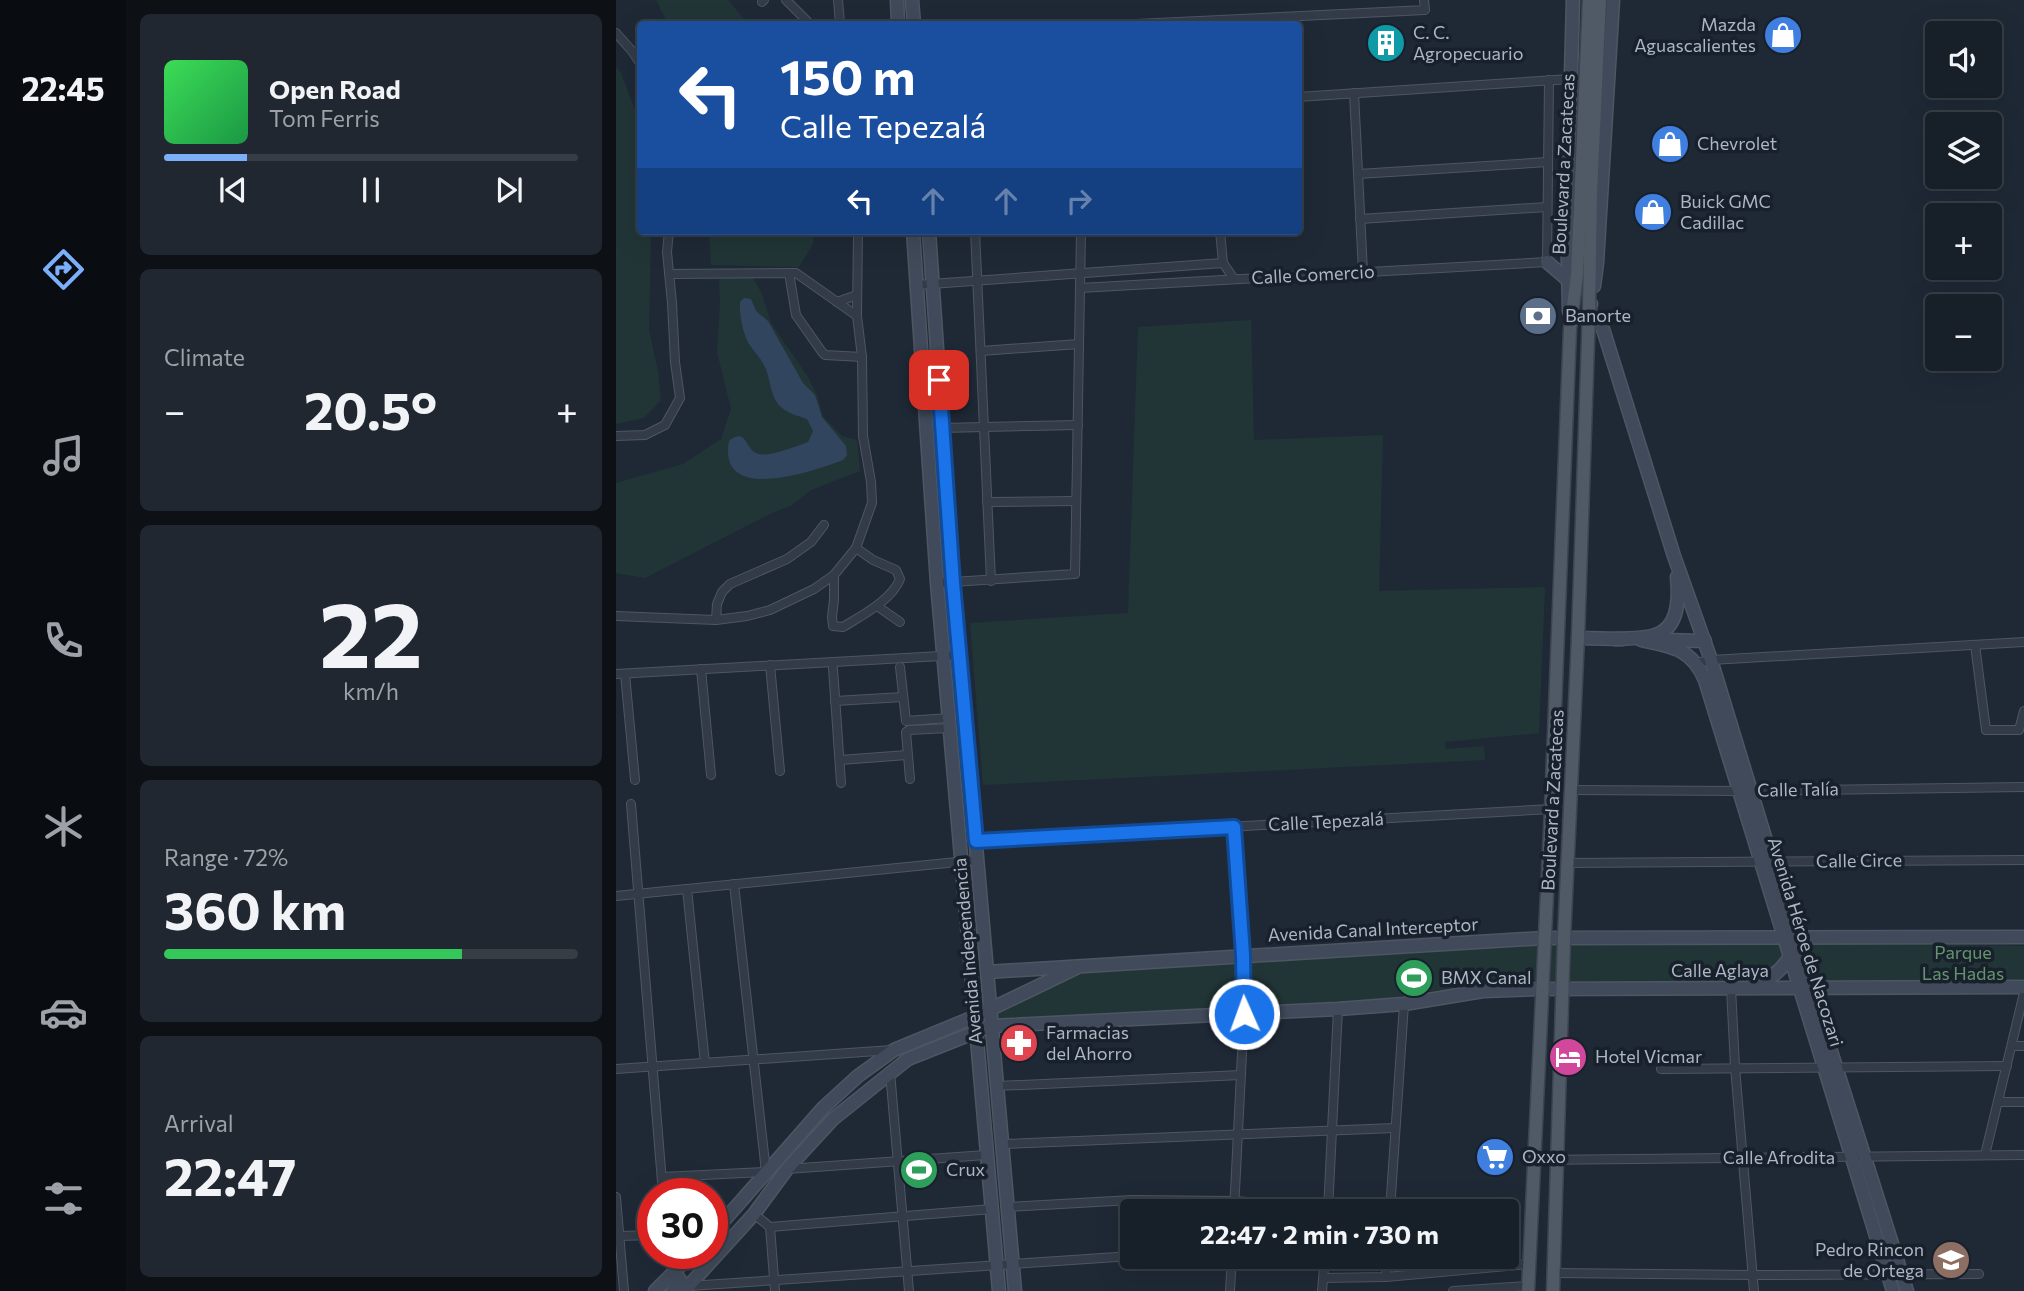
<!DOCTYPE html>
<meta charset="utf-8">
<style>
body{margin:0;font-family:Commissioner,sans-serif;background:#202730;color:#f1f3f6;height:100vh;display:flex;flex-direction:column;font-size:26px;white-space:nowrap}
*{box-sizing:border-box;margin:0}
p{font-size:23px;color:#9ea2a8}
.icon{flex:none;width:38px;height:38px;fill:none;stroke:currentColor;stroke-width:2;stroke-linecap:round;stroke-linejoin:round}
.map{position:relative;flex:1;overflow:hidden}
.panel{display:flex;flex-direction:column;gap:14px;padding:14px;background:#0d1116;width:490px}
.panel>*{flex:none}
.banner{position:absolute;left:21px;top:21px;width:665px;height:214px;border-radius:7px;box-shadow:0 7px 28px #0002,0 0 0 2px #363d45;background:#1a4fa0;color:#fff;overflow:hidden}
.fabs{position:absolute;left:1309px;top:21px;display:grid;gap:14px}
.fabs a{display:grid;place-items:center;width:77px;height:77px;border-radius:7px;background:#171f28;box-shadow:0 7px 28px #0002,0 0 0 2px #363d45;font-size:35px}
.speed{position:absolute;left:21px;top:1178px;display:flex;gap:14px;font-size:35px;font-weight:700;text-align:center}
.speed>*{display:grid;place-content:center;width:91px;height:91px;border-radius:50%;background:#171f28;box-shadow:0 7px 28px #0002,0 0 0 2px #363d45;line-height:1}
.speed .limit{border:10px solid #d22;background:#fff;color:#111}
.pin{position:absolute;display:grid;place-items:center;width:60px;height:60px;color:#fff;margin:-30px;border-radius:14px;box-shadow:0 4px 10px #0006}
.me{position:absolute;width:77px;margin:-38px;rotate:358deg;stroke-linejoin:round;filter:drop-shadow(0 0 5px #0008)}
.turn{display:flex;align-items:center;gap:24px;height:147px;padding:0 28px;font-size:32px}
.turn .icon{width:91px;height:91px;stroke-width:2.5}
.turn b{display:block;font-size:49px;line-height:60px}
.lanes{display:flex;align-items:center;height:66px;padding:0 28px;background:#0003;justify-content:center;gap:35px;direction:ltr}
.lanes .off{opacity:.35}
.big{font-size:52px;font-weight:700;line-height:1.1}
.panel .widget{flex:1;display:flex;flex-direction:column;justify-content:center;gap:10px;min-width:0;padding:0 24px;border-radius:10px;background:#202730}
.panel .dial{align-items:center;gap:0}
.dial b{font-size:91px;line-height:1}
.song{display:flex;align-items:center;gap:21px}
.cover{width:84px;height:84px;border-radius:10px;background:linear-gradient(135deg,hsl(130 70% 55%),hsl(140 70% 35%))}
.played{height:7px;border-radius:4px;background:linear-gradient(90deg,#7baffa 20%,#363d45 20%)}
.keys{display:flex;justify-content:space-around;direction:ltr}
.heat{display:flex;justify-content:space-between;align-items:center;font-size:38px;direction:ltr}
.charge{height:10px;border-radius:5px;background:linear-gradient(90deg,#34c759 72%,#363d45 0)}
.trip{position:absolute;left:504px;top:1199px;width:399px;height:70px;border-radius:7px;background:#171f28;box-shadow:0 7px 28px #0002,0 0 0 2px #363d45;font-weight:700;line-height:70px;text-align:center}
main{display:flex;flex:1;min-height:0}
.menu{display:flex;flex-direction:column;width:126px;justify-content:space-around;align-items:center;background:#090c10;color:#9ea2a8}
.menu .icon{width:49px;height:49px}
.menu .selected{color:#7baffa}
.menu b{font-size:32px;color:#f1f3f6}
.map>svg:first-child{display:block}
</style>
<main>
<nav class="menu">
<b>22:45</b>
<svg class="icon selected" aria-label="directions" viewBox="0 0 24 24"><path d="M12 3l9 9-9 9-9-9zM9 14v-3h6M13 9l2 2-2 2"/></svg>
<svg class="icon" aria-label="music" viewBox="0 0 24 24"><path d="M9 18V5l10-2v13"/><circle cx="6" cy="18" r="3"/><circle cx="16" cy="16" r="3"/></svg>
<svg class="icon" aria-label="phone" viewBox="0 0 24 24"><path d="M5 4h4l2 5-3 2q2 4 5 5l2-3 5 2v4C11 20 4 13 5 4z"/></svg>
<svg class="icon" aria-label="climate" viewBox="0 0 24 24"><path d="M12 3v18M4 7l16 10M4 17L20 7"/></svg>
<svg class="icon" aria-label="car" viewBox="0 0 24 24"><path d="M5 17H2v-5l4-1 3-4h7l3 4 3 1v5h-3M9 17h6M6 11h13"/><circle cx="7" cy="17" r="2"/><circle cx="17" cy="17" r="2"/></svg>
<svg class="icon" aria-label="filters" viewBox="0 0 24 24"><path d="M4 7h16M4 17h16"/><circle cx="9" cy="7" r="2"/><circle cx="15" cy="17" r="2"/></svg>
</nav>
<section class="panel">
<div class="widget">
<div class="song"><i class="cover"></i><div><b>Open Road</b><p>Tom Ferris</p></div></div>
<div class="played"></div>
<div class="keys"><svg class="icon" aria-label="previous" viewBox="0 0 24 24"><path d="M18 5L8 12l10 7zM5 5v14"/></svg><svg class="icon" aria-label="pause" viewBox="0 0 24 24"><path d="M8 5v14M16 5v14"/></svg><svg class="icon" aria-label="next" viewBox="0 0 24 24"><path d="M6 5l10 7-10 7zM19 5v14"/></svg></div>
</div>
<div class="widget"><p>Climate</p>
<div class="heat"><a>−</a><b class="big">20.5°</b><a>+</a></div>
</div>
<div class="widget dial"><b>22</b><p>km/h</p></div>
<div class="widget"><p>Range · 72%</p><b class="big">360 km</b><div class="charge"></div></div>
<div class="widget"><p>Arrival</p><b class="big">22:47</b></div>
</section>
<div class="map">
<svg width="1408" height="1291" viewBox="0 0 1408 1291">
<rect width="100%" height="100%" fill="#1f2936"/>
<g fill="#213537">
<path d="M40,0H112L132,24H52Z"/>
<path d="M0,67L5,73L24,123V231H35L33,330L42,371L45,400L28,418L0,424Z"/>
<path d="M93,231H198L197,244L183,267L95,265Z"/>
<path d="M103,278H137L146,294L155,323L192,377L201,395L207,416L226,436L241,440L244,471L195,490L176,505L154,514L29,578L0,573V483L67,464L105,439L115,409L101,352L104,304Z"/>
<path d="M635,320L638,440L767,435L763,591L929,587L923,733L829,742L830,749L868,746L869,760L367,785L354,623L512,613L522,327Z"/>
<path d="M1167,942L1171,952C1151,975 1150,976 1121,985L963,983L917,980L858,984L754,1002L384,1023L380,1014L469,971L766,955L920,943Z"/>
<path d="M1189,944L1408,946V979L1377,982L1201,981Z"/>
</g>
<path fill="#32455e" d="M128,298L135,299L140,311L152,321L187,383L199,395L206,417L230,446L231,455L227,460C198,471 101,505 113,441C132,426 128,451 143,454C154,457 181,446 192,442L197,431L191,419C183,416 173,414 166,408C154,398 155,380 149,367C145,358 138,352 133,344C127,333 123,315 124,302Z"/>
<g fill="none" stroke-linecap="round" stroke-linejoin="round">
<defs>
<g id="street">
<path d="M170,0L194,24"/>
<path d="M222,0L224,24"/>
<path d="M146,2L148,0"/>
<path d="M520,24L809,10L808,0"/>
<path d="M0,33L16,51L24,63"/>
<path d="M738,93L747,272"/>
<path d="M682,97L955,79"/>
<path d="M742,174L932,162"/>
<path d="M744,219L931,207"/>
<path d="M359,231L375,581"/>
<path d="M604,231L607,263L618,279"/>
<path d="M173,273L180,315L206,352L209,355L246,357"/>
<path d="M53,274L180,273L241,316"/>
<path d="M301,285L607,263"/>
<path d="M464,288L931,262L933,80"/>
<path d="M221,302L241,295"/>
<path d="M365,351L463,344"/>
<path d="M326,428L462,425"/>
<path d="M0,436L29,435L49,425L64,398L59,362L56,303L51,252L53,231"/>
<path d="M371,502L460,501"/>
<path d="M218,575V600L216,617L217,626L227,627C245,616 276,600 284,579L280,570L257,560L240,548"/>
<path d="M321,583L459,574L465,231"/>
<path d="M261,606L284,622"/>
<path d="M0,616L100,620L131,616L154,610L198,589L218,575L240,548L256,503L255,482L247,436L246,357L241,316L242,231"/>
<path d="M100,620L101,604L106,592L114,584L171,559L195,542L208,525"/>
<path d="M1359,645L1370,730H1403L1408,711"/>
<path d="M1081,663L1095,660L1408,642"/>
<path d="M154,665L164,771"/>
<path d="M284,667L290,721L333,718"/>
<path d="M217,668L225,783"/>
<path d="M85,669L95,775"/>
<path d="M0,674L343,655"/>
<path d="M9,674L19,780"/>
<path d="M219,701L287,697"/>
<path d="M224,760L291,755"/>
<path d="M294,779L290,732L293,730L333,728"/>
<path d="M955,790L1124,791L1408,787"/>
<path d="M15,804L47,1194"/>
<path d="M618,827L627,955L628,1014L618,1211"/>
<path d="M360,841L935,809"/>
<path d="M952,863L1408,860"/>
<path d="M71,889L89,1063"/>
<path d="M0,896L361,860"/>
<path d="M1115,988L1119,1067L1138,1291"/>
<path d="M1396,1046H1408"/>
<path d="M0,1069L276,1050"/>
<path d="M1045,1069L1391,1066"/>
<path d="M274,1072L293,1291"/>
<path d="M381,1086L625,1075"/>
<path d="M1382,1102H1408"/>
<path d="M387,1144L779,1128"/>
<path d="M1369,1155L1408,993"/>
<path d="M919,1160L1408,1155"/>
<path d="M171,1169L370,1155"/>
<path d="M46,1177L150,1172L118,884"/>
<path d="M0,1197L8,1291"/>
<path d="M391,1207L516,1200L619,1201L712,1209"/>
<path d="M712,1211L722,1009"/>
<path d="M774,1211L788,1004"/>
<path d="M138,1214L154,1227L159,1291"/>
<path d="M154,1227L376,1209"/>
<path d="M4,1236L37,1235"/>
<path d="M52,1253L58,1271"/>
<path d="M519,1256L616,1257"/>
<path d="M938,1273L1137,1275L1363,1274"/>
<path d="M770,1277L771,1256"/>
<path d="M707,1278L770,1277L913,1264"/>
<path d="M73,1286L516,1256"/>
<path d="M614,1291L616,1256"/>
<path d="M706,1291L709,1256"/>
<path d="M837,1291L912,1286"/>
</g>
<g id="secondary">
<path d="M281,0L282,24"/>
<path d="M296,0L298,24"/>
<path d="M297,231L321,583L383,1291"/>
<path d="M313,231L337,583L399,1291"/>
<path d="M931,262L952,280"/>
<path d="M978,286L981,263L997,0"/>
<path d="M975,304L973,311L987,329L1058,556L1095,660L1195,988L1291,1291"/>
<path d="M953,311L951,222L957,0"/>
<path d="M962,638L1007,639"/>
<path d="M999,639C1012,638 1027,639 1039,635C1064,628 1063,596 1061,577"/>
<path d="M1025,640C1056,646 1076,649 1089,680L1277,1291"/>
<path d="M1046,640L1089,641"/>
<path d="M371,972L928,938L1408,937"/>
<path d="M1137,984C1155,980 1167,970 1175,954"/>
<path d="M96,1234L207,1108L242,1076L278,1050L358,1017L460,968"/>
<path d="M39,1291L77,1253"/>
<path d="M57,1291L64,1280L58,1271"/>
<path d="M68,1291L138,1214L171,1169L217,1119L292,1059L375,1026L722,1009L788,1004L867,991L926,989L1408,987"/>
</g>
<g id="primary">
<path d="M912,1291L935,809L954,329L961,275L973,0"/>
<path d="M937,1291L948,939L962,638L973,311L975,192L984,0"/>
</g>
</defs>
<use href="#street" stroke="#4d5662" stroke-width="10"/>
<use href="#secondary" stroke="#4d5662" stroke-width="15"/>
<use href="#primary" stroke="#3c4450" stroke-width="15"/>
<use href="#street" stroke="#323b47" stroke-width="8"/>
<use href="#secondary" stroke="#404a5a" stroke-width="12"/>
<use href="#primary" stroke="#505a67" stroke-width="12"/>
</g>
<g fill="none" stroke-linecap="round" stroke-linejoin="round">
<defs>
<path id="route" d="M323,380L337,583L360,841L618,827L627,955L628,1014"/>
</defs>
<use href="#route" stroke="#114b97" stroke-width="18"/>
<use href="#route" stroke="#1a73e8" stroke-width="12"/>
</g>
<defs>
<symbol id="shop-disc" viewBox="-11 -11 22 22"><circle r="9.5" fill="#3f7fe0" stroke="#18202b"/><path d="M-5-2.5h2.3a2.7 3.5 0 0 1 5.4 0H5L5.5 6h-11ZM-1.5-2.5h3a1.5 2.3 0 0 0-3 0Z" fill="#fff"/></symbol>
<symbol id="building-disc" viewBox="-11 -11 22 22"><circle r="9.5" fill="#0f9aa8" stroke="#18202b"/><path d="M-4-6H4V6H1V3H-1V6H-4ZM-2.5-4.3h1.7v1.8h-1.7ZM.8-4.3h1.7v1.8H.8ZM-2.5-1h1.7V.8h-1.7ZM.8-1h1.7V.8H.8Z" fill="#fff"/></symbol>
<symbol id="bank-disc" viewBox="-11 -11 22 22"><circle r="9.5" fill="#5c6f8a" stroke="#18202b"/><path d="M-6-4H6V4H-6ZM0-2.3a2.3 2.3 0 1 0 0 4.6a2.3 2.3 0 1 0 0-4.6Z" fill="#fff"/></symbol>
<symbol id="stadium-disc" viewBox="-11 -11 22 22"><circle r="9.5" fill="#2e9e5b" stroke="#18202b"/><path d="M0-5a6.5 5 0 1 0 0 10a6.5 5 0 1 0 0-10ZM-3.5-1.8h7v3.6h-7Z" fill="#fff"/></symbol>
<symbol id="pharmacy-disc" viewBox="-11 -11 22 22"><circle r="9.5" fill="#e0444e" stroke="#18202b"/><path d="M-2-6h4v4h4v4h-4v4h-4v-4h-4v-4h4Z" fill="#fff"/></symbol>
<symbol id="hotel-disc" viewBox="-11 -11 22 22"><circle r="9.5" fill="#d1479c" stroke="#18202b"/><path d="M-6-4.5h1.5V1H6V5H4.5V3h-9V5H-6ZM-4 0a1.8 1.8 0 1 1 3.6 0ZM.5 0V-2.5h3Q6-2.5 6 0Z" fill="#fff"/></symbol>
<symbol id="supermarket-disc" viewBox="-11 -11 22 22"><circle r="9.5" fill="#3f7fe0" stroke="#18202b"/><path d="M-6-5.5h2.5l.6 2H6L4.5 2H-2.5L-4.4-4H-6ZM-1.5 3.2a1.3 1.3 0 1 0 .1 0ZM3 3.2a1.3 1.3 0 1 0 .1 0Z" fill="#fff"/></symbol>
<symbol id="school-disc" viewBox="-11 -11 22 22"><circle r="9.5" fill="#8d6e63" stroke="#18202b"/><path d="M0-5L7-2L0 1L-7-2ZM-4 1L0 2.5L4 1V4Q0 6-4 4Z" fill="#fff"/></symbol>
</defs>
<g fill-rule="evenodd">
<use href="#shop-disc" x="1145" y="13" width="44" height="44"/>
<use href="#building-disc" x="748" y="21" width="44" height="44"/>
<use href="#shop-disc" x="1032" y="122" width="44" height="44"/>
<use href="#shop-disc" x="1015" y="190" width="44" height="44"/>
<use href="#bank-disc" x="900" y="294" width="44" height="44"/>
<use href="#stadium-disc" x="776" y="956" width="44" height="44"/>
<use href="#pharmacy-disc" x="381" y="1021" width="44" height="44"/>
<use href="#hotel-disc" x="930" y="1035" width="44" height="44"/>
<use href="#supermarket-disc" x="857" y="1135" width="44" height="44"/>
<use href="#stadium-disc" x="281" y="1148" width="44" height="44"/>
<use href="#school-disc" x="1313" y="1238" width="44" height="44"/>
</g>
<g text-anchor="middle" stroke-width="7" stroke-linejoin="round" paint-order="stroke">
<g font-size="18" fill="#acb6c4" stroke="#18202b" text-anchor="start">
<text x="1140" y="31" text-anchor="end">Mazda<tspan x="1140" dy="21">Aguascalientes</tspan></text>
<text x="797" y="39">C. C.<tspan x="797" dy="21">Agropecuario</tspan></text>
<text x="1081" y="150">Chevrolet</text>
<text x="1064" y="208">Buick GMC<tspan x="1064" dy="21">Cadillac</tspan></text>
<text x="949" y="322">Banorte</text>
<text x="825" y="984">BMX Canal</text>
<text x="430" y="1039">Farmacias<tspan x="430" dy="21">del Ahorro</tspan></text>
<text x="979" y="1063">Hotel Vicmar</text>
<text x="906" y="1163">Oxxo</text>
<text x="330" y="1176">Crux</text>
<text x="1308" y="1256" text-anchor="end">Pedro Rincon<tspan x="1308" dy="21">de Ortega</tspan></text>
</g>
<g font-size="18" fill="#acb6c4" stroke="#18202b">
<text transform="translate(948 164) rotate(-87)" y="6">Boulevard a Zacatecas</text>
<text transform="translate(697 275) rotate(-3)" y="6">Calle Comercio</text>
<text transform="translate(1182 790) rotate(-1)" y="6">Calle Talía</text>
<text transform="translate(937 800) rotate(-87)" y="6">Boulevard a Zacatecas</text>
<text transform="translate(710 822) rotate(-3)" y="6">Calle Tepezalá</text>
<text transform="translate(1243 861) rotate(-1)" y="6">Calle Circe</text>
<text transform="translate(757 930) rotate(-3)" y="6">Avenida Canal Interceptor</text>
<text transform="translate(1189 942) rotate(73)" y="6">Avenida Héroe de Nacozari</text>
<text transform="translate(352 951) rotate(-95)" y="6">Avenida Independencia</text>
<text x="1104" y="977">Calle Aglaya</text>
<text x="1163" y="1164">Calle Afrodita</text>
</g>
<g font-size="18" fill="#64946e" stroke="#18202b">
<text x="1347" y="959">Parque<tspan x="1347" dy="21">Las Hadas</tspan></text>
</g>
</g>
</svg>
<div class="fabs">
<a><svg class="icon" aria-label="sound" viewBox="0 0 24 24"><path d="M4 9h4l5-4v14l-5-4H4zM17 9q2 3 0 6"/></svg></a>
<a><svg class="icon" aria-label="layers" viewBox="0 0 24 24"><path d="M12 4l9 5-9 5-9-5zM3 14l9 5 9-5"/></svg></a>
<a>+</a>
<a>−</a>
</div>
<div class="speed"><div class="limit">30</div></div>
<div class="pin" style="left:323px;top:380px;background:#d93025"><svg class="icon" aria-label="arrive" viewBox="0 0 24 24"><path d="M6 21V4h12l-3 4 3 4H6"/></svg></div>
<svg class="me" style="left:628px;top:1014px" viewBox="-20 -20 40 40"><circle r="17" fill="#1a73e8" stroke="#fff" stroke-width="3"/><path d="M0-11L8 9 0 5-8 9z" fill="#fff"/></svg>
<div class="trip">22:47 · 2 min · 730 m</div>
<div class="banner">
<div class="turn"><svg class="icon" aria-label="left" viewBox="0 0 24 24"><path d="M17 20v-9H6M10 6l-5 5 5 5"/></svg><div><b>150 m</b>Calle Tepezalá</div></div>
<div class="lanes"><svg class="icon" aria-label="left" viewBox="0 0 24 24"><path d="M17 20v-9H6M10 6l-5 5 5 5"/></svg><svg class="icon off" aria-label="ahead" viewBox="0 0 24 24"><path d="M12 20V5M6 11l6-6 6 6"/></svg><svg class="icon off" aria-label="ahead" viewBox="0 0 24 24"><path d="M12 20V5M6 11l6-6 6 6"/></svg><svg class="icon off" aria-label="right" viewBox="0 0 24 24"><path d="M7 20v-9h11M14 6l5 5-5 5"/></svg></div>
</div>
</div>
</main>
